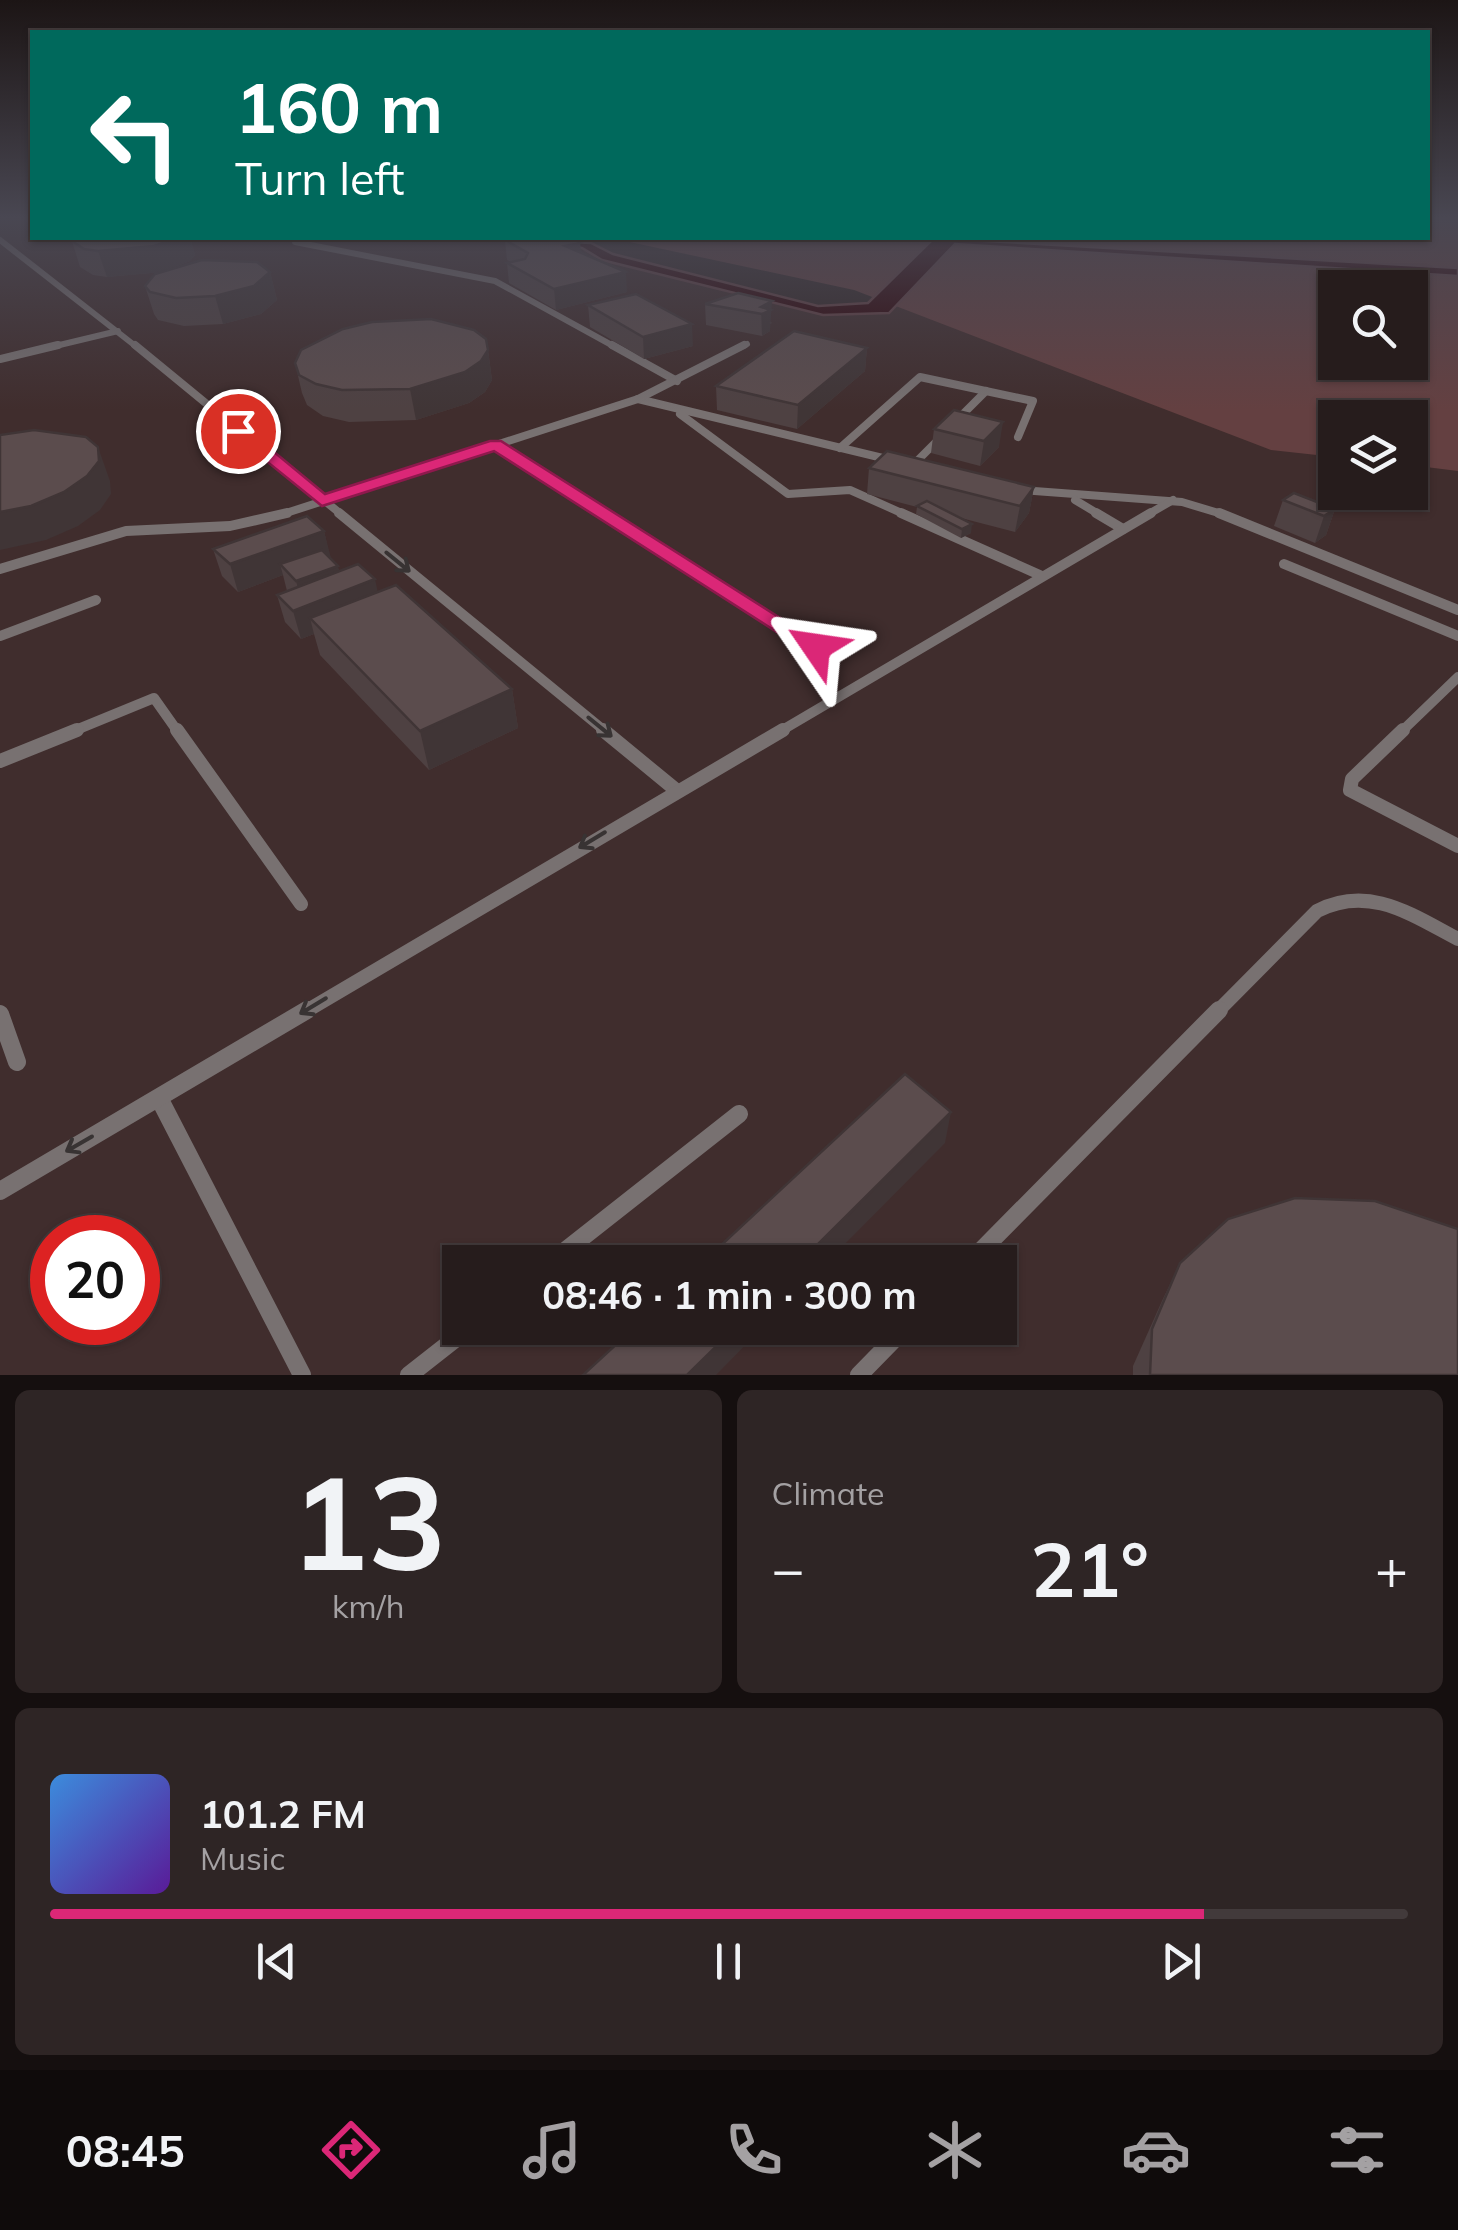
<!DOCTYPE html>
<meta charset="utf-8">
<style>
body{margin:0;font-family:Mulish,sans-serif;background:#2e2525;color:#f1f3f6;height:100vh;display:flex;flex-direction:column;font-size:38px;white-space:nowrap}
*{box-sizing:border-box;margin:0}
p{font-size:32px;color:#a4a1a3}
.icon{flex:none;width:55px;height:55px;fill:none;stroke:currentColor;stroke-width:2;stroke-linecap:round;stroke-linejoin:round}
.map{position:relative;height:1375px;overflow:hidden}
.details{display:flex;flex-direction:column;gap:15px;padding:15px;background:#150f0f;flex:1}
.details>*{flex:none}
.guide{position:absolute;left:30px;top:30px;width:1400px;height:210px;border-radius:0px;box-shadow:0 2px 8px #0004,0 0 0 2px #423a3b;background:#00695c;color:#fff;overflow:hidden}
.tools{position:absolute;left:1318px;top:270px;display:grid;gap:20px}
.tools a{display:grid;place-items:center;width:110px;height:110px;border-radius:0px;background:#261c1c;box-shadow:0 2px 8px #0004,0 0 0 2px #423a3b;font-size:50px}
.speed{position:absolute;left:30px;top:1215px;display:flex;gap:20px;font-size:50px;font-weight:700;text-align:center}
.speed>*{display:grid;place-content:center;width:130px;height:130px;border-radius:50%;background:#261c1c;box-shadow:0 2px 8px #0004,0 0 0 2px #423a3b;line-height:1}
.speed .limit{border:15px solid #d22;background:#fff;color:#111}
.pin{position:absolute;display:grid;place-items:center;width:85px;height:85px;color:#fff;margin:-42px;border:5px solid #fff;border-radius:50%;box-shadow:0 2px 10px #0007}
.me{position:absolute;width:110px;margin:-55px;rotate:302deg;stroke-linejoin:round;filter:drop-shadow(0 0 8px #0008)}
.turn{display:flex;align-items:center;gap:35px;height:210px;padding:0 40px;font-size:45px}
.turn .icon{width:130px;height:130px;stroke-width:2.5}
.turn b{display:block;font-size:70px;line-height:85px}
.big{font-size:75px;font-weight:700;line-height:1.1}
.details .tile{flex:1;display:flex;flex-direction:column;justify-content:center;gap:15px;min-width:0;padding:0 35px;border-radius:15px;background:#2e2525}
.details .dial{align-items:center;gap:0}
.dial b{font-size:130px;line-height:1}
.song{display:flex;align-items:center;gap:30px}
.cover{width:120px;height:120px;border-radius:15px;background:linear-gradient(135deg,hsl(210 70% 55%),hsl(270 70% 35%))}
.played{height:10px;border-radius:5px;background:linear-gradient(90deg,#db2777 85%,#423a3b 85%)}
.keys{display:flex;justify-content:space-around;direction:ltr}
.heat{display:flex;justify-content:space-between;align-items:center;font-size:55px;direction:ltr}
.details .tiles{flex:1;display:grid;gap:15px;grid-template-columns:1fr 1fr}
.tile:last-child{grid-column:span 2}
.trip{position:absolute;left:442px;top:1245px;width:575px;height:100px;border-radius:0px;background:#261c1c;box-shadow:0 2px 8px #0004,0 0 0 2px #423a3b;font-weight:700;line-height:100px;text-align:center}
.tabs{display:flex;height:160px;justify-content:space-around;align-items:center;background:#0f0b0b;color:#a4a1a3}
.tabs .icon{width:70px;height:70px}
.tabs .active{color:#db2777}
.tabs b{font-size:45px;color:#f1f3f6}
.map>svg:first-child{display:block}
</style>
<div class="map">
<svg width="1458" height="1375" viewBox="0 0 1458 1375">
<rect width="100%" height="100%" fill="#322626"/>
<path fill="#402d2d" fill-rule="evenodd" d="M0,217H32V238H475L582,248L602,260L823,315L889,313L955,244L1458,276V1375H0ZM1335,288H1410V362H1335ZM1335,418H1410V492H1335ZM52,1238H138V1322H52ZM460,1262H1000V1328H460Z"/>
<path fill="#644041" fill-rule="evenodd" d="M1428,217H1458V471L1410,465V418H1335V457L1271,450L854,290L611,238H1428ZM1335,288H1410V362H1335Z"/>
<path fill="#2d0006" stroke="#613f43" stroke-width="2.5" d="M475,238L591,243L613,254L818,306L868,303L934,238L1458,268V276L955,244L889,313L823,315L602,260L582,248Z"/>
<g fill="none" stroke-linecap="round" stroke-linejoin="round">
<g stroke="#787171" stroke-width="6">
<path d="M0,240L138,348"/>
<path d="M295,242L495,281L617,348"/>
<path d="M47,348L118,331"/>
<path d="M739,348L747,344"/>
</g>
<g stroke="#787171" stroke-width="8">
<path d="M135,345L342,515"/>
<path d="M612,345L677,381"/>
<path d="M0,359L58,345"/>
<path d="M638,399L891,460"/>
<path d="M680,414L788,494L850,490L906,515"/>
<path d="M955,422L986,391"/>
<path d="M496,445L607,515"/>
<path d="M840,448L920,377L1033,401L1018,437"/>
<path d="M913,465L942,436"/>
<path d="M1021,490L1182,502L1225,515"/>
<path d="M1075,500L1100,515"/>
<path d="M280,515L638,399L744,345"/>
<path d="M1147,515L1173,500"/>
</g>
<g stroke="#787171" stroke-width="10">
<path d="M339,513L606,732"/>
<path d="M603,513L815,647"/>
<path d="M901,513L1042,576"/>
<path d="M1096,513L1123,529"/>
<path d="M1219,513L1458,610"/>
<path d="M1284,564L1458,636"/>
<path d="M0,569L126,531L230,526L287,513"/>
<path d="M0,636L96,600"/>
<path d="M71,732L154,698L178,732"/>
<path d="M779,732L1151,513"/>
<path d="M1401,732L1458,677"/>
</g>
<g stroke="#787171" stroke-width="14">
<path d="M177,730L301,904"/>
<path d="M603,730L676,790"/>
<path d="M1403,730L1352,779L1350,790L1458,846"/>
<path d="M0,761L77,730"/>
<path d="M303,1013L783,730"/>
<path d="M1216,1013L1317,911C1369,884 1412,915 1458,939"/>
</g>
<g stroke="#787171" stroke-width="18">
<path d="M0,1014L17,1062"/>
<path d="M159,1098L302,1375"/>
<path d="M0,1191L307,1010"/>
<path d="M551,1262L739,1114"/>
<path d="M970,1262L1219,1010"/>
<path d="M409,1375L469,1328"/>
<path d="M859,1375L905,1328"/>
</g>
</g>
<g fill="#4e4142">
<path d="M21,217H32V226Z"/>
<path d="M76,238H190L195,255L190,261L162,272L107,277L93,275L80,267L72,241Z"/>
<path d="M505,240L580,243L581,253L627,292L556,310L509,283L507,263L511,262L507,260Z"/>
<path d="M270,272L277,300L261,314L223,324L184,326L158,320L154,314L145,286Z"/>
<path d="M738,293L772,323L770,324V331L762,336L706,325L705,304Z"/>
<path d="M588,305L693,346L644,359L590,327Z"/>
<path d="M867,348L865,371L797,429L717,410L716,386Z"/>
<path d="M488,350L492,380L485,392L469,403L416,420L349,422L323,416L307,405L302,393L295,363Z"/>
<path d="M954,410L999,447L980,466L931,453L934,429Z"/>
<path d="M869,468L1034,487L1029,513L1015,532L961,518L971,533L961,538L916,514L917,507L867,494Z"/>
<path d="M1283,500L1335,509L1326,535L1315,543L1274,526Z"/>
<path d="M324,531L330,558L340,571L378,592L512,689L518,728L429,770L320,655L314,634L301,639L285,622L277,595L287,591L283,575L238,592L222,576L213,549Z"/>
<path d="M1180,1263L1458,1375H1133V1366L1162,1301Z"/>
</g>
<g fill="#403536">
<path d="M177,238H190L195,255L190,261L162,272L107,277L98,251Z"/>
<path d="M580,243L582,262L565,246Z"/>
<path d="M270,272L277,300L261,314L223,324L215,296Z"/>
<path d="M626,272L627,292L556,310L554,289Z"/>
<path d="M772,301L770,331L762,336L761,307Z"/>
<path d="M692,324L693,346L644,359L643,337Z"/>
<path d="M867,348L865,371L797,429L798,405Z"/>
<path d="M488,350L492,380L485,392L469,403L416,420L410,389Z"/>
<path d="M1003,422L999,447L980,466L984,441Z"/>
<path d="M98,447L110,481L111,494L100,510L78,526L46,540L0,550V512Z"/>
<path d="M1034,487L1029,513L1015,532L1020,506Z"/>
<path d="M1335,509L1326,535L1315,543L1324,516Z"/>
<path d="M972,524L971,533L961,538L962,529Z"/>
<path d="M324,531L331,558L289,573L280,564L283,575L238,592L230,564Z"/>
<path d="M338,566L344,591L375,579L381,607L310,618L314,634L301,639L293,611L303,607L296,581Z"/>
<path d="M512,689L518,728L429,770L420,731Z"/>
<path d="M951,1112L945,1143L827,1262H800Z"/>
<path d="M735,1328H762L716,1375H687Z"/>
</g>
<g fill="#5b4c4d" stroke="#403536" stroke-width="2.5">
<path d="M76,238H177L154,246L98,251L84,249L72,241Z"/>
<path d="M519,238H570L580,243L565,246L626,272L554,289L507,263L525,259L528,253L505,240Z"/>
<path d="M202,260L257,262L270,272L254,286L215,296L176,298L150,292L145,286L155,274Z"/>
<path d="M738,293L772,301L761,307L771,310L762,314L705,304Z"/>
<path d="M636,294L692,324L643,337L588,305Z"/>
<path d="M431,319L474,330L486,339L488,350L481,361L465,372L410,389L342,390L316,384L299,375L295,363L301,350L343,329L372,322Z"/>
<path d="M794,331L867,348L798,405L716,386Z"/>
<path d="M954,410L1003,422L984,441L934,429Z"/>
<path d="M34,430L86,437L98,447L99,461L87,476L64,492L31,506L0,512V435Z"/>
<path d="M887,451L1034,487L1020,506L869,468Z"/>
<path d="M1294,493L1335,509L1324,516L1283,500Z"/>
<path d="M927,501L972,524L962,529L917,506Z"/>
<path d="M307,516L324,531L230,564L213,549Z"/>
<path d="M322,550L338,566L296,581L280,564Z"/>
<path d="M358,564L375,579L293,611L277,595Z"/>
<path d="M396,585L512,689L420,731L310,618Z"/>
<path d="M905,1074L951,1112L800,1262H703Z"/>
<path d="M1295,1198L1375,1201L1458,1229V1375H1150L1152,1329L1180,1263L1228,1219Z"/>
<path d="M634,1328H735L687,1375H583Z"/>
</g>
<defs><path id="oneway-shaft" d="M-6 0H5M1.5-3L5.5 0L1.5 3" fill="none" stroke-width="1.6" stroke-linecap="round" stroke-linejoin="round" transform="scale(2.5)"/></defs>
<g stroke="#383333">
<use href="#oneway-shaft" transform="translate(398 562) rotate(39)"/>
<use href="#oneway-shaft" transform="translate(600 727) rotate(39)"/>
<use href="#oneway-shaft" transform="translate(592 840) rotate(149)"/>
<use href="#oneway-shaft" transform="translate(313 1006) rotate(149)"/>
<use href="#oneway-shaft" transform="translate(79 1144) rotate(150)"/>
</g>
<linearGradient id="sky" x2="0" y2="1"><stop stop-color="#1c1515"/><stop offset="0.53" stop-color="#494752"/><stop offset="1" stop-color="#494752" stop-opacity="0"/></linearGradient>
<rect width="1458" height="410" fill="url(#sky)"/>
<path fill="#db2777" stroke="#8e194d" stroke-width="2.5" d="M233,427H244L325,494L490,441H501L826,647L816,654L808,652L494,451L322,506L233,434Z"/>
</svg>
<div class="tools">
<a><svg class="icon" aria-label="search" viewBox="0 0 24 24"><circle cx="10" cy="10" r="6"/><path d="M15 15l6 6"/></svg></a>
<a><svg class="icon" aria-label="layers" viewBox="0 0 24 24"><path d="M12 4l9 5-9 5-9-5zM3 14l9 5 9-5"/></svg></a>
</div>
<div class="speed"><div class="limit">20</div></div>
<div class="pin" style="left:238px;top:431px;background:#d93025"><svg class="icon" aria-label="arrive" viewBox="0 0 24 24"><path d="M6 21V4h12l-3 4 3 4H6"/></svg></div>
<svg class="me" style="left:816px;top:647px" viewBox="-20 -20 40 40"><path d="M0-17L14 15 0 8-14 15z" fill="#db2777" stroke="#fff" stroke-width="4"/></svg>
<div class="trip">08:46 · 1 min · 300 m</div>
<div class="guide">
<div class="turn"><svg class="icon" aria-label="left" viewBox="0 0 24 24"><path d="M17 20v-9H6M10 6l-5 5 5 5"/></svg><div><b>160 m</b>Turn left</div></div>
</div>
</div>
<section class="details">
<div class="tiles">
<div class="tile dial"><b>13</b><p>km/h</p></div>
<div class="tile"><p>Climate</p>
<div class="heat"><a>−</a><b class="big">21°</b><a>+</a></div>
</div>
<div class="tile">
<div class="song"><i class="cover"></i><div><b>101.2 FM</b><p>Music</p></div></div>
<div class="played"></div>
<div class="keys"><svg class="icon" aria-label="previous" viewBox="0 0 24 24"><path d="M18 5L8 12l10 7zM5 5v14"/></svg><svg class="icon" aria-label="pause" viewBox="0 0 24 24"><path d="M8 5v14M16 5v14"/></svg><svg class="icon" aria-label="next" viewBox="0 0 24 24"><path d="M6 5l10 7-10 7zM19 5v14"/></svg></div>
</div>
</div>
</section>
<nav class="tabs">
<b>08:45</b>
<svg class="icon active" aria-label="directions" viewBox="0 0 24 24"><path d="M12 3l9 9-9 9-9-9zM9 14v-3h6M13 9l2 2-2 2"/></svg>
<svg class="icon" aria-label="music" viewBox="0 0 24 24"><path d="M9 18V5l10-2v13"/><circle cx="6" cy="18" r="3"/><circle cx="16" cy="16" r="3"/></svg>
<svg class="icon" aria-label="phone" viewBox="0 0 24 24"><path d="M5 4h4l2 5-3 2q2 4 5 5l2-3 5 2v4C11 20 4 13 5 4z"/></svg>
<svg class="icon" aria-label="climate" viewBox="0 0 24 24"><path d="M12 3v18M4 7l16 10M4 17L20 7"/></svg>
<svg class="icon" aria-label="car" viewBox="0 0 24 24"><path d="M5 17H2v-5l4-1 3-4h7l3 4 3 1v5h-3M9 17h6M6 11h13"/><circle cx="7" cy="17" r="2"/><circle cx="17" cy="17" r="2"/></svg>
<svg class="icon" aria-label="filters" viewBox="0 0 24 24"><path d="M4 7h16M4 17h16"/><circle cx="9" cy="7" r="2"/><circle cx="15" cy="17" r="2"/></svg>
</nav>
